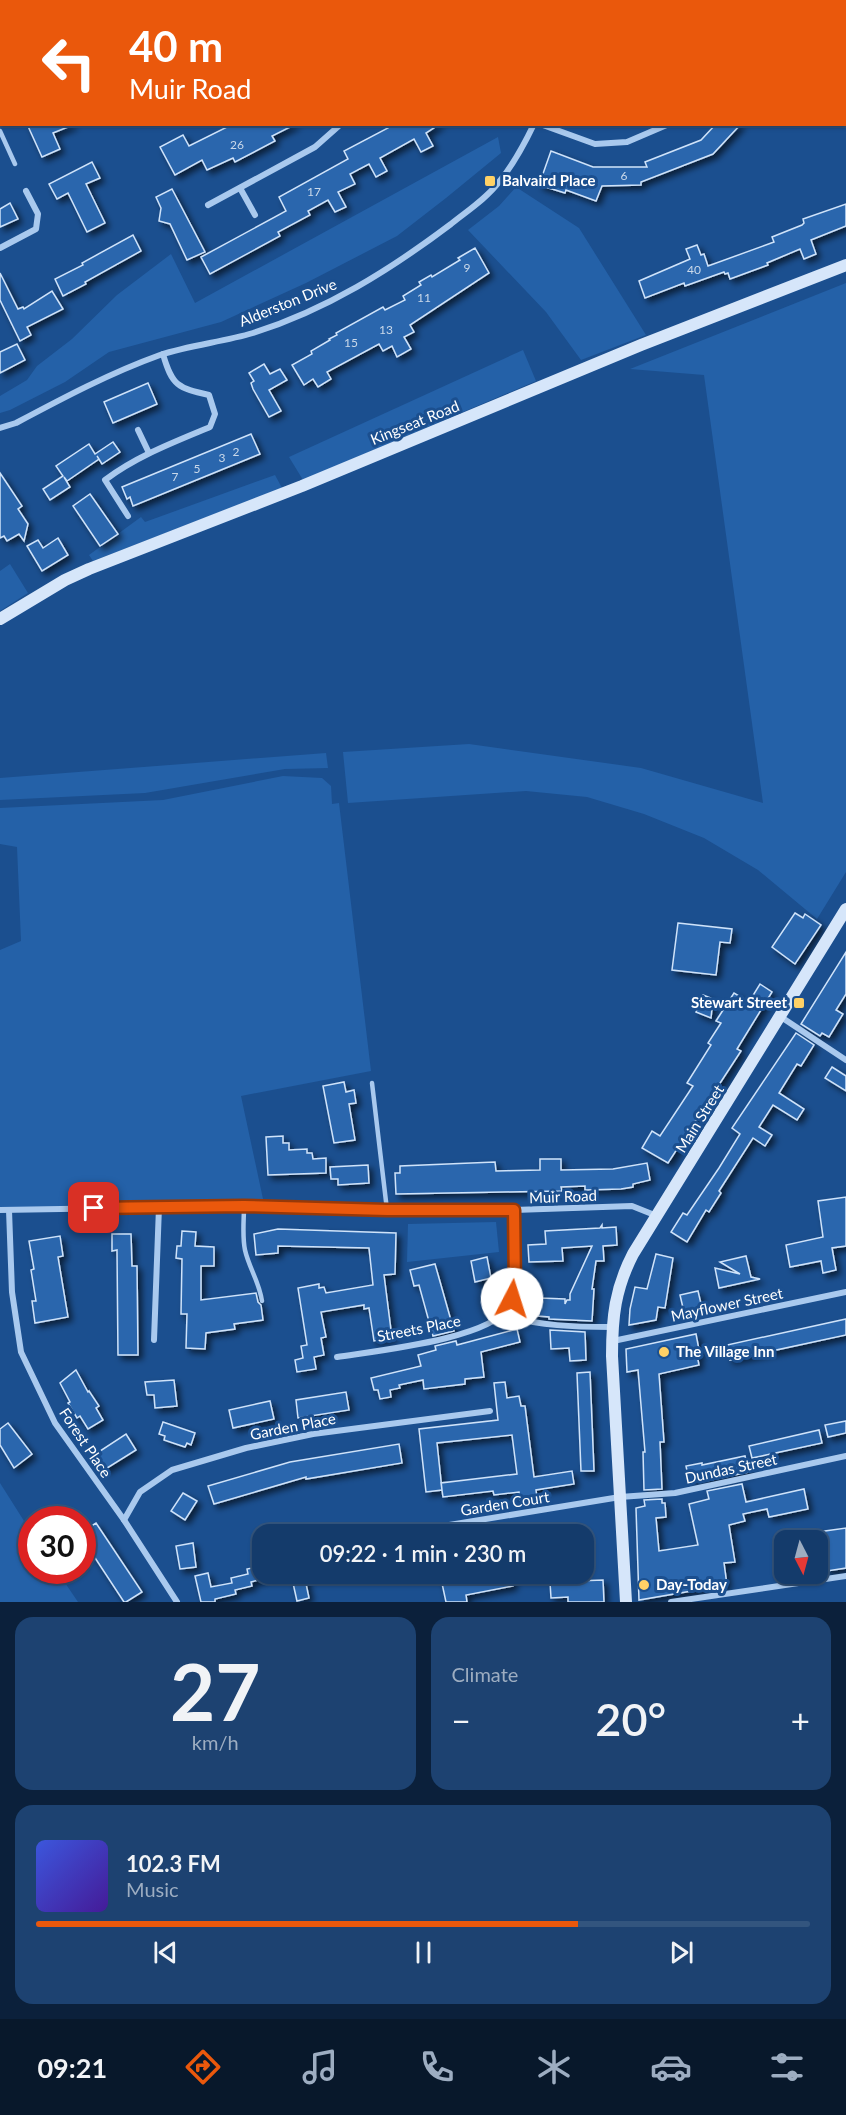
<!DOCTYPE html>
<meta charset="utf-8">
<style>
body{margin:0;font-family:Lato,sans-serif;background:#1d4271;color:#f1f3f6;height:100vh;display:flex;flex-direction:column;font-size:22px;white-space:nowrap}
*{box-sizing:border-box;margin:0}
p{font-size:20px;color:#9dadc1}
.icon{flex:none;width:33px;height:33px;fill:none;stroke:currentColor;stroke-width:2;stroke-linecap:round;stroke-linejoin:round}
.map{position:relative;height:1602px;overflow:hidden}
.panel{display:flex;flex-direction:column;gap:15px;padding:15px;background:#0b203b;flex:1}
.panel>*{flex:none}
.guide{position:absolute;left:0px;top:0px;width:846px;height:126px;box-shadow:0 2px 4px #0004,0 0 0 2px #33557e;background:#ea580c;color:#fff;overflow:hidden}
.needle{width:39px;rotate:174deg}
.tools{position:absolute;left:774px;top:1530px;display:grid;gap:12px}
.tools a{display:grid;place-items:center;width:54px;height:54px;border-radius:12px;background:#143b6b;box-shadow:0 2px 4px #0004,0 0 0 2px #33557e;font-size:30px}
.speed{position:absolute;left:18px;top:1506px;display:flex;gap:12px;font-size:30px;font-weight:700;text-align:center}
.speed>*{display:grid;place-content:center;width:78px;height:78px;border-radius:50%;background:#143b6b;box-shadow:0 2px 4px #0004,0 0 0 2px #33557e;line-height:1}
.speed .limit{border:9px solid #d22;background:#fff;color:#111}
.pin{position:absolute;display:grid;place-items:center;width:51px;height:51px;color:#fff;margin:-26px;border-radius:12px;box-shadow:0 3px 9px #0006}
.me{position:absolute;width:66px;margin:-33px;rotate:5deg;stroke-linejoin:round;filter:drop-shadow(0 0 4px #0008)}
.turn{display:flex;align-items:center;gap:21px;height:126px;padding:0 30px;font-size:27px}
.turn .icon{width:78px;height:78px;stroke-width:2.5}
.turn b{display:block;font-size:42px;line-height:51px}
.big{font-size:45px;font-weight:600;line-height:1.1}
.panel .widget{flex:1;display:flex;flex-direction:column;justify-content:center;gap:9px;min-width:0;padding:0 21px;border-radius:18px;background:#1d4271}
.panel .dial{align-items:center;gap:0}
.dial b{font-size:78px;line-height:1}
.song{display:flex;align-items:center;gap:18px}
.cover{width:72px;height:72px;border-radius:9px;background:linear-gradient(135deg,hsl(230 70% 55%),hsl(260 70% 35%))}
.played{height:6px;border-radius:3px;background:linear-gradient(90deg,#ea580c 70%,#33557e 70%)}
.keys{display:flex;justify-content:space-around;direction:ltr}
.heat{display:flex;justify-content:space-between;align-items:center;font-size:33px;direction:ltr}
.panel .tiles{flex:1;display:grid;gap:15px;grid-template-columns:1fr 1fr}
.widget:last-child{grid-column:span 2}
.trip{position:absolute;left:252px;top:1524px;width:342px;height:60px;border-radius:18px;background:#143b6b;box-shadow:0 2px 4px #0004,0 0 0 2px #33557e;font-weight:600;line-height:60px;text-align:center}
.tabs{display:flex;height:96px;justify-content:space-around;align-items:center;background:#08182b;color:#9dadc1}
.tabs .icon{width:42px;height:42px}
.tabs .active{color:#ea580c}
.tabs b{font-size:27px;color:#f1f3f6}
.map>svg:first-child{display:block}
</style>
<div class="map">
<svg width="846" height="1602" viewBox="0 0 846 1602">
<defs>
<filter id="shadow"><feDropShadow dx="4" dy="4" stdDeviation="3" flood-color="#0009"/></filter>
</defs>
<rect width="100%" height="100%" fill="#1b4f8f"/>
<g fill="#2461a8">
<path d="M498,137L501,153L446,198L397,236L306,283L221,322L109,352L65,382L10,410L0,413V396L27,380L37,366L72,339L117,295L171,254L195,303Z"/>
<path d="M516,187L579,228L646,335L581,360L546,312L468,230L499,206Z"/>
<path d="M846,283V872L817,919L758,870L704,838L644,814L587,797L526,791L348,803L343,752L469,744L641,768L763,803L704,375L630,369Z"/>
<path d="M523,350L536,381L303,480L289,457Z"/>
<path d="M275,475L282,488L93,561L89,555L141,517L145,522Z"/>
<path d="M10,564L28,593L0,611V571Z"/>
<path d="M326,753L328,768L285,769L145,793L0,800V778Z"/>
<path d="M283,776L322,778L331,786L332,804L339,803L371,1071L241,1096L263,1199L165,1201L167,1207L0,1210V950L21,941L17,847L0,844V808L163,800Z"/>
<path d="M496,1222L499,1252L407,1262L408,1224Z"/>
<path d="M0,1483L31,1532L32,1570L57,1571L78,1602H0Z"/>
</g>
<g fill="#2a66ad" stroke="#cfe3fa" stroke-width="1.5" filter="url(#shadow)">
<path d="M27,124H72L73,125L53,133L60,149L42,157Z"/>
<path d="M233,124H296L272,136L275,141L235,162L233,158L207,170L202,160L175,175L160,147L183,135L189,146Z"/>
<path d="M386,124H440L426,133L433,146L421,152L414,139L380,158L387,171L376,177L369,164L350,174L355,184L338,192L346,207L335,212L328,200L308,211L310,215L278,232L280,236L210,274L201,257L286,211L279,197L348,159L344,151L388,128Z"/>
<path d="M716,124H741L713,154L641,182V185L602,186L596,201L566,190L565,193L539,185L551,151L593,167H647L645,162L701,140Z"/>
<path d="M92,162L100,178L86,184L105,223L87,232L68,193L57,199L49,184Z"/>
<path d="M172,189L205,252L187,260L170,224L159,221L161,208L156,197Z"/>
<path d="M10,203L18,219L0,227V209Z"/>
<path d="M846,204V226L811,240L816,254L804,259L800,249L767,263L768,265L730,279L728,273L725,274L724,272L685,286L684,283L645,298L639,281L690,259L686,249L697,245L701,255L704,254L708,266L774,242L772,237L802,225L804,223L803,219Z"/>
<path d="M133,235L141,251L85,282L86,284L63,296L55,279L83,265L82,263Z"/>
<path d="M475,248L489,273L410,325L414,332L404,337L411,349L397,357L392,346L383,351L379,344L327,372L331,379L318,387L313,379L304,385L292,365L312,354L311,351L330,340L329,339L337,335L336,333L383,307L385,310L405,300L403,296L421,285L419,282L431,275L432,277L460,260L458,258Z"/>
<path d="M0,273L18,309L23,307L24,309L52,291L63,309L27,327L31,335L20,341L0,300Z"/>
<path d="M17,344L25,360L0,373V352Z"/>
<path d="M264,364L270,374L280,369L287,380L269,390L281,411L269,417L253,389L251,383L254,381L249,373Z"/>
<path d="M148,383L157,404L113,423L104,402Z"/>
<path d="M251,434L260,454L133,506L130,497L127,499L122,487Z"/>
<path d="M113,442L120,452L102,464L97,456L99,459L67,481L64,477L70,487L50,500L43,489L63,476L56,466L89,444L95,454Z"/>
<path d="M0,473L22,506L18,509L28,524L24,541L19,534L7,541L4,536L0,538Z"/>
<path d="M90,494L118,534L100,546L73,506Z"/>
<path d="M58,538L68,555L42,571L27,546L38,540L43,548Z"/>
<path d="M795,913L803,918L805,914L821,925L795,964L772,947Z"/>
<path d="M678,923L732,929L730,943L720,942L716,975L672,970Z"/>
<path d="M846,952V994L836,1010L843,1014L829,1037L822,1033L820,1036L801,1024Z"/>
<path d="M760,984L772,992L737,1049L741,1051L668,1163L642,1148L652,1131L660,1136L693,1086L687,1083L711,1045L708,1043L721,1023L716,1021L734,993L749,1002Z"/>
<path d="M703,995L713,999L711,1018L696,1012Z"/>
<path d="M796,1033L814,1045L801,1066L797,1064L779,1093L804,1109L797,1120L773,1105L759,1127L772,1135L765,1146L753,1138L719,1191L721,1193L709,1212L706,1210L687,1242L671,1232L683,1213L687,1215L719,1168L740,1134L732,1128Z"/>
<path d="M832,1067L846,1076V1091L825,1078Z"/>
<path d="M344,1082L346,1092L354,1090L356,1103L349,1104L355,1140L334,1143L323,1086Z"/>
<path d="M283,1136V1143H289V1150L307,1149V1153H312L313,1159L326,1158V1173L268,1175L266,1137Z"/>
<path d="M540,1159H561V1170L613,1169L647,1163L650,1180L633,1184V1187L621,1189L585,1190V1186L561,1187L562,1191L396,1194L395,1173H400V1166L495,1162L496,1171L540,1170Z"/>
<path d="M368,1165L369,1183L338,1185V1179H331L330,1167Z"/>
<path d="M846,1197V1246L832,1248L836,1270L823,1273L821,1261L790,1267L786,1245L823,1237L818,1201Z"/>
<path d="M602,1225V1228L616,1227L617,1245L603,1246L604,1261H596L592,1289H594L592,1321L549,1319V1317L538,1316L539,1314L526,1313V1302L539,1303L540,1298L565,1299V1304L567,1300H570V1294L592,1246L562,1248L563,1261L529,1262L528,1245L546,1244L545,1231L600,1228Z"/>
<path d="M278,1229L396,1233L395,1274L384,1275L392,1338L374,1341L369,1308L364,1309V1305L321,1312L326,1337L321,1338L324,1355L314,1357L316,1369L297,1372L295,1360L303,1358L301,1346L307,1345L298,1288L319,1284V1288L324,1287L326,1293L373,1285L369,1248L278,1246V1253L256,1255L254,1234Z"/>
<path d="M182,1231L196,1232L195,1246L214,1247V1266H201V1300L256,1293L258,1302L261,1305L263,1320L234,1324L235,1329L206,1333L205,1349L186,1348L187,1314H181L182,1259L176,1258L177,1246H181Z"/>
<path d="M112,1234H131L132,1266H137L138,1355H118L117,1250L112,1251Z"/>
<path d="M60,1236L63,1256L58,1257L68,1317L35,1323L32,1301H36L31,1270L34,1269L29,1241Z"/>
<path d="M656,1254L673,1258L665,1308L658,1307L656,1320L629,1325L630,1309L635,1287L647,1289Z"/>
<path d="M746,1256L751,1277L760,1279L719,1288L715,1268L740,1274L720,1262Z"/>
<path d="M487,1257L491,1278L475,1282L471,1261Z"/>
<path d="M435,1264L454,1331L433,1336L419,1285L414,1286L410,1270Z"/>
<path d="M698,1291L702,1308L684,1312L680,1295Z"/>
<path d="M846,1319V1335L730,1360L727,1345Z"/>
<path d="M517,1329L520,1342L481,1352L484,1377L465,1379V1384L424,1389L423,1380L399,1385L400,1388L390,1390L391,1397L380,1399L378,1390H374L371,1378L421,1366L418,1355L436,1350L435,1346L456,1341L457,1345Z"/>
<path d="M550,1330L585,1332L586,1360L570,1361L569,1348L551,1349Z"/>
<path d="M696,1334L700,1355H697L699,1365L659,1374L664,1442H660L662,1489L644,1490L643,1452H645L638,1370L627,1372L626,1349Z"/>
<path d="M76,1370L88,1392L89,1391L99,1406L96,1408L103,1420L88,1429L80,1416L77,1418L68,1403L70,1402L60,1383Z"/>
<path d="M590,1372L594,1471H581L577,1373Z"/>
<path d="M174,1380L177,1406L155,1408L154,1395H147L145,1382Z"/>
<path d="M505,1382L507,1398L519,1396L521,1406H525L534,1477L572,1471L574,1484L536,1490L537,1498L520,1500L519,1492L494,1495L493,1491L443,1497L441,1483L517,1474L512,1435L437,1443L442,1490L426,1492L419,1429L498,1420L494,1383Z"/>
<path d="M346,1392L349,1410L298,1418L296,1400Z"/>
<path d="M270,1401L274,1419L233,1428L229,1410Z"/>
<path d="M846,1421V1433L828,1437L825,1425Z"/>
<path d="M163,1422L195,1433L191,1445L187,1443L185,1447L164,1440L165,1436L159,1434Z"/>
<path d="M8,1423L32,1454L14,1468L0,1445V1429Z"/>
<path d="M819,1430L822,1443L752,1458L749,1446Z"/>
<path d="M126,1434L136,1450L104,1470L94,1455Z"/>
<path d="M399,1444L402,1463L306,1479V1477L214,1504L208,1486L290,1462Z"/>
<path d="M745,1456L749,1472L705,1481L704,1477L689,1480L686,1466L702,1463V1465Z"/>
<path d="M742,1484L746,1502L804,1489L808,1509L769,1517L767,1509L743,1514L745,1521L729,1525L735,1562L724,1563L727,1585L639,1600L636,1508L645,1506L644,1500L662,1499V1503H665L666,1517L656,1518L659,1551L698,1545L689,1504L709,1499L707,1491Z"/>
<path d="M183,1493L197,1501L185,1520L171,1511Z"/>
<path d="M96,1523L142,1592L126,1602H124L82,1538V1532Z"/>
<path d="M846,1528V1568L827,1571L825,1561L818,1562V1532Z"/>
<path d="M193,1543L196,1567L180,1569L176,1546Z"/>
<path d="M262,1566V1579L251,1582L252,1586L235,1590L236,1594L215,1599V1602H201L195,1576L208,1573L211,1587L232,1583L231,1578L248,1574L247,1569Z"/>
<path d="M291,1574H304L309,1598L297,1601Z"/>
<path d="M440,1574H511L513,1586L466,1595L467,1602H446Z"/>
<path d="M603,1580L604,1602H568V1597L551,1598L550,1582Z"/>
</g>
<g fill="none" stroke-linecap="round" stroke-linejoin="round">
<g stroke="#a9c9ee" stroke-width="4.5">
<path d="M0,131L15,164"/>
<path d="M372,1083L387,1210"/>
<path d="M244,1206C244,1220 242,1236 245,1250C249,1268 259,1281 262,1301"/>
</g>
<g stroke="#a9c9ee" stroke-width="6">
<path d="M117,0L118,2"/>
<path d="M546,0V2"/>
<path d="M619,2L624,0"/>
<path d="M707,2V0"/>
<path d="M844,52H846"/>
<path d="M540,124L595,144L627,142L669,124"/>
<path d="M240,188L255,215"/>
<path d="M208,205L315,147L341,124"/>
<path d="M0,248L36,229L38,214L26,191"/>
<path d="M0,428L16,423C63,398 110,373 160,355C190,345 223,342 253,333C326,310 390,270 451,224C467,211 486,199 499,182C513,165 524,145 534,124"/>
<path d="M138,430L149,453"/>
<path d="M128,516L105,480C137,456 174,442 210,427L215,414L209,395C178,388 172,386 163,354"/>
<path d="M781,1017L846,1060"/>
<path d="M0,1210L244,1206L387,1210H514L632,1206L657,1216"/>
<path d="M9,1210L12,1292L21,1352L55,1423L124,1520L177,1602"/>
<path d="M502,1315C541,1326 573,1327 612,1327"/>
<path d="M154,1340L159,1207"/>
<path d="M613,1341L846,1292"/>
<path d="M337,1357C374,1351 493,1339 509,1306C520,1284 514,1235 514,1210"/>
<path d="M124,1520L140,1492L172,1470L246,1448L313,1434L490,1411"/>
<path d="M394,1534L620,1497L675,1493L846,1456"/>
<path d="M671,1602L846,1576"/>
</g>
<g stroke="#d6e6fa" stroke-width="12">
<path d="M0,619L65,580L89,569L302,486L641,345L846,265"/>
<path d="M626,1602L612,1356C612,1317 615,1289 633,1254L846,909"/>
</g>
</g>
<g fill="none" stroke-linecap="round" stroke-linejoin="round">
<defs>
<path id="route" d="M94,1208L244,1206L387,1210H514L515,1287L512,1299"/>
</defs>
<use href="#route" stroke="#983908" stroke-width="15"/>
<use href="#route" stroke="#ea580c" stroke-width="10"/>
</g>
<g fill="#ffd166" stroke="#1b4f8f" stroke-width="2">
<rect x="484" y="175" width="12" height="12" rx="3"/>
<rect x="793" y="997" width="12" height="12" rx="3"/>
<circle cx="664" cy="1352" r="6"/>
<circle cx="644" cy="1585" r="6"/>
</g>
<g text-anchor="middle" stroke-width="6" stroke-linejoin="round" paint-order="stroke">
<g font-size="12" fill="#cad9ea">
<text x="237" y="149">26</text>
<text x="624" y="180">6</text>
<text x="314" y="196">17</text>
<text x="467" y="272">9</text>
<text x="694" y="274">40</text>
<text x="424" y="302">11</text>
<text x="386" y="334">13</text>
<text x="351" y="347">15</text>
<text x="236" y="456">2</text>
<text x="222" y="462">3</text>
<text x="197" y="473">5</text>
<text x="175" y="481">7</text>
</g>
<g font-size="15" font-weight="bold" fill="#fff" stroke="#1b4f8f" text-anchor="start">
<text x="502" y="186">Balvaird Place</text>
<text x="787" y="1008" text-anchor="end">Stewart Street</text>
<text x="676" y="1357">The Village Inn</text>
<text x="656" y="1590">Day-Today</text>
</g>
<g font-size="15" fill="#fff" stroke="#1b4f8f">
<text transform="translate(288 303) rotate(-22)" y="5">Alderston Drive</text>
<text transform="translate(415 423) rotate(-22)" y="5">Kingseat Road</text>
<text transform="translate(700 1119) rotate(-58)" y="5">Main Street</text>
<text transform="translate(563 1197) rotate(-2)" y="5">Muir Road</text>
<text transform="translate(727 1305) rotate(-12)" y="5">Mayflower Street</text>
<text transform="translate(419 1329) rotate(-11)" y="5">Streets Place</text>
<text transform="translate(293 1427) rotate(-11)" y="5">Garden Place</text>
<text transform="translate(85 1443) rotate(56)" y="5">Forest Place</text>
<text transform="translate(731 1469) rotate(-12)" y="5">Dundas Street</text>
<text transform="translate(505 1504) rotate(-9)" y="5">Garden Court</text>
</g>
</g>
</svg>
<div class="tools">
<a><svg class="needle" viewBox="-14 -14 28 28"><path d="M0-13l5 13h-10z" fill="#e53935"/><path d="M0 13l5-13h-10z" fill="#9dadc1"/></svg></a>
</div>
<div class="speed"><div class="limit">30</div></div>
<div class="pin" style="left:94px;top:1208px;background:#d93025"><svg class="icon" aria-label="arrive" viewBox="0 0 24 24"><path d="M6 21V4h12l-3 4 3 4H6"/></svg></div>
<svg class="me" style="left:512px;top:1299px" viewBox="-20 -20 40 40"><circle r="19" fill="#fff"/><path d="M0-13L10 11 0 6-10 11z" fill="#ea580c"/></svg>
<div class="trip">09:22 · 1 min · 230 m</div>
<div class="guide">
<div class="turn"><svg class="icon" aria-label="left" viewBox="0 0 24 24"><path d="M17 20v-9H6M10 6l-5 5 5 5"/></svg><div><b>40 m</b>Muir Road</div></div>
</div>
</div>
<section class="panel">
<div class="tiles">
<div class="widget dial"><b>27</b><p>km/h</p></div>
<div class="widget"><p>Climate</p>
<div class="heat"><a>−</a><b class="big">20°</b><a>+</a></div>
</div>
<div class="widget">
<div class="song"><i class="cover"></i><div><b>102.3 FM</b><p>Music</p></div></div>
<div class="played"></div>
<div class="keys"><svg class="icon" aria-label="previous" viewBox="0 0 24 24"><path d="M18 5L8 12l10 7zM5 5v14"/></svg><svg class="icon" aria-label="pause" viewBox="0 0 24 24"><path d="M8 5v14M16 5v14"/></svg><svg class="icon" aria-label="next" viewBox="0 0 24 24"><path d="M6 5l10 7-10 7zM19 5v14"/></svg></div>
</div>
</div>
</section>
<nav class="tabs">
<b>09:21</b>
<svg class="icon active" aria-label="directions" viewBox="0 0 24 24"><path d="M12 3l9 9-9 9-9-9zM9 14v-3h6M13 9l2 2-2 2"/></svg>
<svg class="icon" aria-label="music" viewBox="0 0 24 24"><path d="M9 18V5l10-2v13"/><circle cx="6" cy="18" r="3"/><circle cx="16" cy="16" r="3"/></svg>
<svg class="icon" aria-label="phone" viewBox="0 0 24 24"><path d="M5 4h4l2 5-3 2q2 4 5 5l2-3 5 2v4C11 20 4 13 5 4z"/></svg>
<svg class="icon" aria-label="climate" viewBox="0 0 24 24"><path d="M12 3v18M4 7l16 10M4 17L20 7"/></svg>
<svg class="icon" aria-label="car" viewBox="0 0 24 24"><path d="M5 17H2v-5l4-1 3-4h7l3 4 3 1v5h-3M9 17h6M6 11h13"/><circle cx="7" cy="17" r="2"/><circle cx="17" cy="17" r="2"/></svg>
<svg class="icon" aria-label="filters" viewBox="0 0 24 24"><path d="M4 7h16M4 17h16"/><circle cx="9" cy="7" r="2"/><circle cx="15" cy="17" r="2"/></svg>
</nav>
